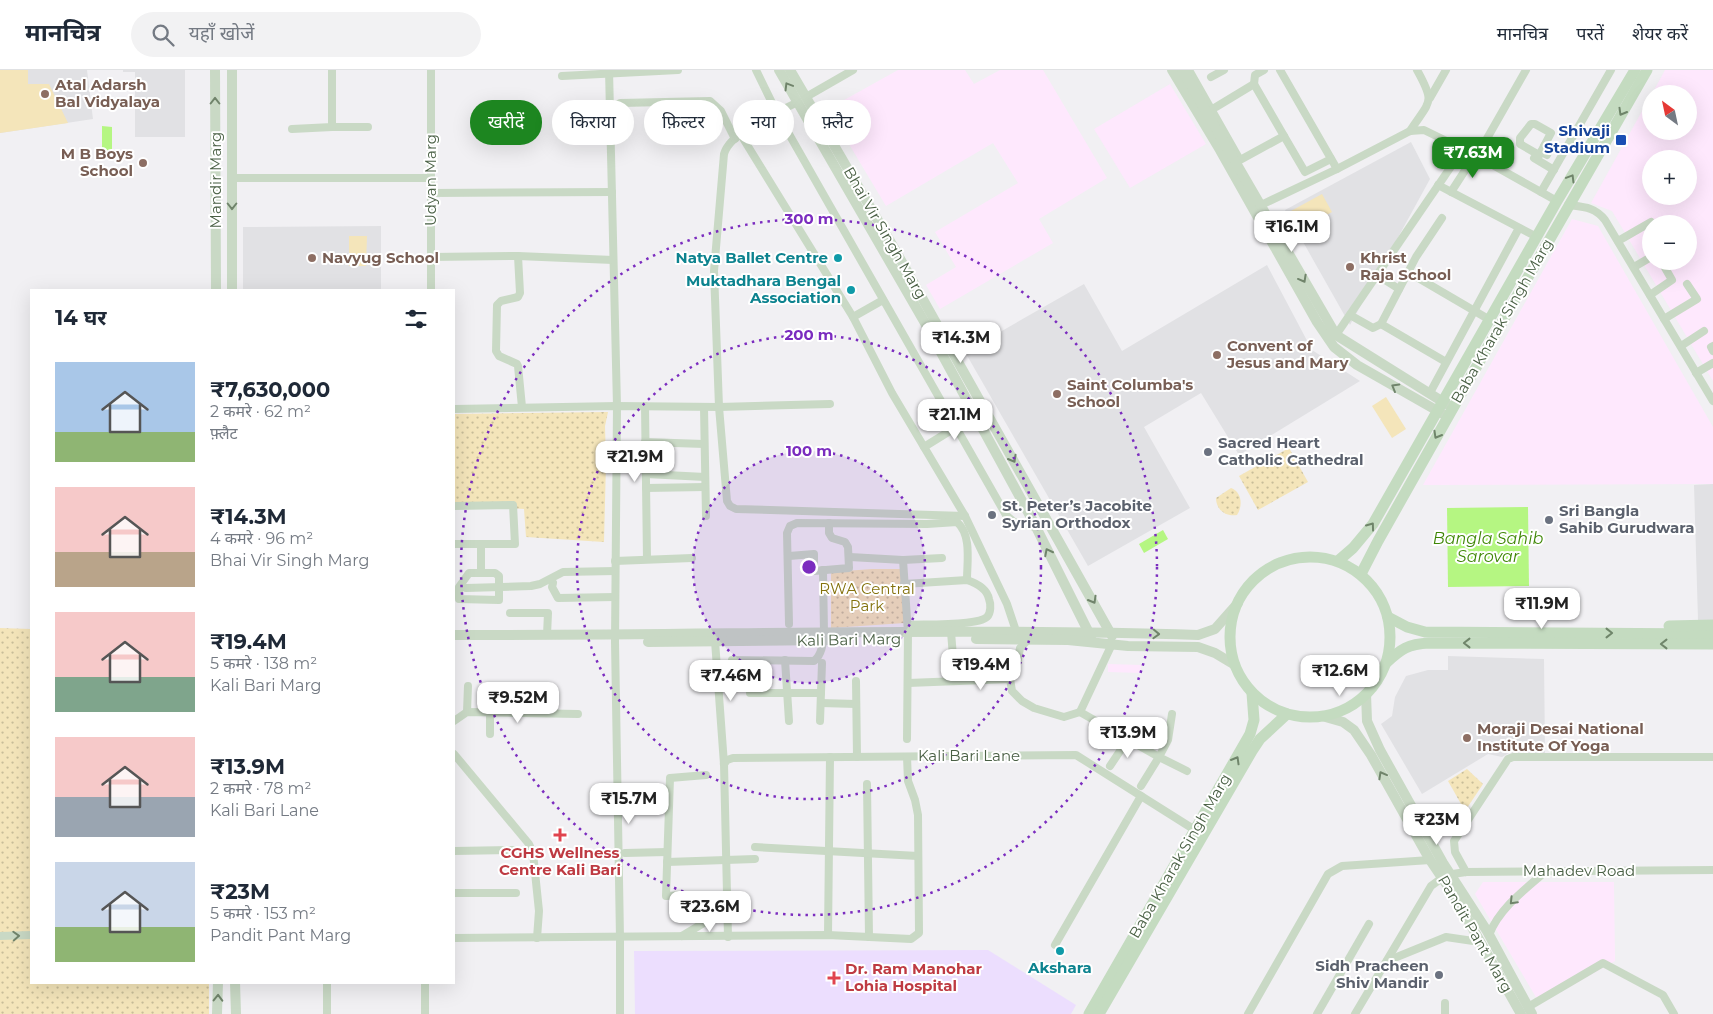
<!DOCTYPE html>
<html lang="hi">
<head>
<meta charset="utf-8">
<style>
  :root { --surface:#fff; --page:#f2f2f3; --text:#1f2937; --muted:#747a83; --line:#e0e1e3; --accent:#1d8620 }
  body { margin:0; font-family:Montserrat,"Noto Sans Devanagari",sans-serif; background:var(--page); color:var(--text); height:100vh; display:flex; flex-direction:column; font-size:19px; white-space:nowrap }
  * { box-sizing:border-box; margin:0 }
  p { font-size:16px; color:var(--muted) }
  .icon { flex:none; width:28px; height:28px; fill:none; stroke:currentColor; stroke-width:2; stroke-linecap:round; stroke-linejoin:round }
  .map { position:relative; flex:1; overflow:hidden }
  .sheet { position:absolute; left:30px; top:219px; width:425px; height:695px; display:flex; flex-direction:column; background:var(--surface); border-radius:0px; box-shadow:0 5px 20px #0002 }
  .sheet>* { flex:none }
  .top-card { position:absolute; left:470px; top:30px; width:475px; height:45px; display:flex; gap:10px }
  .needle { width:32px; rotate:327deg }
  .tools { position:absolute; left:1642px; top:15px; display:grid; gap:10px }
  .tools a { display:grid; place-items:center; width:55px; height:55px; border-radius:50%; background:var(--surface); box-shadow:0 5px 20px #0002; font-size:25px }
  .price { position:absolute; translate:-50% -42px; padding:0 11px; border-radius:10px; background:#fff; color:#222; font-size:16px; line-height:32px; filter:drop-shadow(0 1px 2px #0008) }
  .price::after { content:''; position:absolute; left:50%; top:30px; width:15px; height:11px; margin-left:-8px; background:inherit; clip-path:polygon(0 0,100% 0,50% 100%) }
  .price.active { background:var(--accent); color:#fff }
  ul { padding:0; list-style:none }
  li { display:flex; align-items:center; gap:15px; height:125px; padding:0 25px }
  li span { display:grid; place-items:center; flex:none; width:140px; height:100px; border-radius:0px; color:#555 }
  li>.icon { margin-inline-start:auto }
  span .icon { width:60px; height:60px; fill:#fffc; stroke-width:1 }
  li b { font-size:21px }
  h2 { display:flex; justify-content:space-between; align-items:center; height:60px; padding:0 25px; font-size:21px }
  .pill { padding:0 18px; border-radius:22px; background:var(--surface); box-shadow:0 5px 20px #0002; font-size:18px; line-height:45px }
  .pill.active { background:var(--accent); color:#fff }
  header { display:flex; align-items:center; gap:30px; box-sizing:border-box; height:70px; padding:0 25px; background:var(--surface); border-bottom:1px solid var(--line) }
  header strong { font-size:24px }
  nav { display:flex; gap:28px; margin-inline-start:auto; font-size:18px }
  .search { width:350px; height:45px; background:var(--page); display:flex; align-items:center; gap:12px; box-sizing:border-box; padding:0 18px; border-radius:28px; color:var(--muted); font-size:19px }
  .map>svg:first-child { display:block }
  .commercial { fill:#fee8fd; fill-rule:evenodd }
  .education { fill:#e1e1e4 }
  .medical { fill:#ecdefe }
  .green { fill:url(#green-dots) }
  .pitch { fill:#f4e5ba }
  .water { fill:#b5f682 }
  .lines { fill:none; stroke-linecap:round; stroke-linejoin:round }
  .minor { stroke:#c9d9c5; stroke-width:8 }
  .tertiary { stroke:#c9d9c5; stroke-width:10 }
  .secondary { stroke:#c4dbc0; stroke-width:11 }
  .oneway { stroke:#70846b }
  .oneway2 { stroke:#6f856a }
  .ring { fill:none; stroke:#7b2cbf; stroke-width:2.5; stroke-dasharray:2.5 5 }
  .education-dot { fill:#8d6e63; stroke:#fff; stroke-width:2 }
  .transit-dot { fill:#1a4fb4; stroke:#fff; stroke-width:2 }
  .culture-dot { fill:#0f9aa8; stroke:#fff; stroke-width:2 }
  .worship-dot { fill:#6b7280; stroke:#fff; stroke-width:2 }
  .health-dot { fill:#e0444e; stroke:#fff; stroke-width:2 }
  .labels { text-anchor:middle; stroke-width:4; stroke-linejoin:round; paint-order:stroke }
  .education-label { font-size:15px; font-weight:bold; fill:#785e54; stroke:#fff; text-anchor:start }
  .transit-label { font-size:15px; font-weight:bold; fill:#164399; stroke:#fff; text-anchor:end }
  .street-label { font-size:15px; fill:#4a6045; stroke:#fff }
  .culture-label { font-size:15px; font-weight:bold; fill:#0d838f; stroke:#fff; text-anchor:end }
  .worship-label { font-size:15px; font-weight:bold; fill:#5b616d; stroke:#fff; text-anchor:start }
  .park-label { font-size:15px; fill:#84720d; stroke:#fff }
  .health-label { font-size:15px; font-weight:bold; fill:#be3a42; stroke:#fff }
  .water-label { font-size:16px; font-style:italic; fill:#3e8605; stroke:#fff }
  .centre { fill:#7b2cbf; stroke:#fff; stroke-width:2.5 }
  .ring-label { font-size:15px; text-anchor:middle; font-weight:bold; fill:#7b2cbf; stroke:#fff; stroke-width:4; stroke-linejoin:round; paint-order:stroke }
</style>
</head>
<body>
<header>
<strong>मानचित्र</strong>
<div class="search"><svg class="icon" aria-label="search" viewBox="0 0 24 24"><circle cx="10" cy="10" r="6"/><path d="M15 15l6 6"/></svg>यहाँ खोजें</div>
<nav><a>मानचित्र</a><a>परतें</a><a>शेयर करें</a></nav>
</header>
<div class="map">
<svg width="1713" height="944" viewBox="0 0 1713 944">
  <defs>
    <pattern id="green-dots" width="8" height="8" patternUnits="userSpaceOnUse" patternTransform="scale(1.25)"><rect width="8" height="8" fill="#f4e5ba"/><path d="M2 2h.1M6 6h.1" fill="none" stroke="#c8bd99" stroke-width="1.8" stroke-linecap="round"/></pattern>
  </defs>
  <rect width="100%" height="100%" fill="#f1f0f3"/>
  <!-- commercial -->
  <g class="commercial">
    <polygon points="898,0 965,0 974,14 1000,0 1043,0 1107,108 1039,149 1053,173 940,239 926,215 956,197 935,162 1018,113 993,73 886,136 828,39"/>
    <path d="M1665 0H1713V311L1612 141 1591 133 1651 25V61H1689V24H1652ZM1651 89H1689V126H1651ZM1651 154H1689V191H1651Z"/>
    <polygon points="1170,14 1206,74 1130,118 1094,59"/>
    <polygon points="1572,149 1598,156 1713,357 1713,414 1423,415"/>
    <polygon points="1108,594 1141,595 1141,603 1108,602"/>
    <polygon points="1483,812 1614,812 1615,891 1540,934 1475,824"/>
  </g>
  <!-- education -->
  <g class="education">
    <polygon points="0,0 87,0 93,49 0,63"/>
    <polygon points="123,0 185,0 185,67 135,67 135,2 123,2"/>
    <polygon points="1411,72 1430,109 1350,255 1285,140"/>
    <polygon points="381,156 381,220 243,220 243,157"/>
    <polygon points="1267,195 1312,280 1360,311 1239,385 1201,323 1144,357 1190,438 1088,496 965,282 1084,214 1122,281"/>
    <polygon points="1713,414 1713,550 1698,550 1694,415"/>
    <polygon points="1448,586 1544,589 1545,683 1509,683 1502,687 1488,684 1422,724 1381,654 1392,646 1395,627 1406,606 1428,600 1448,600"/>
  </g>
  <!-- medical -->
  <polygon class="medical" points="988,880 1076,935 1071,944 635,944 634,881"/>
  <!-- green -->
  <g class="green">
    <polygon points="608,342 605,356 606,393 604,472 526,467 524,439 492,437 454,438 454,344"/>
    <polygon points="1289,378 1308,412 1258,440 1239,406"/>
    <path d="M1231 418C1242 422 1243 436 1237 445 1226 447 1216 440 1216 428Z"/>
    <polygon points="872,499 905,499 905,553 831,558 831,502"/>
    <polygon points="0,558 31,559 31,912 209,913 209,944 0,944"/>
    <polygon points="1467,699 1483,714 1465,741 1448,711"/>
  </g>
  <!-- pitch -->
  <g class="pitch">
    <polygon points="0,0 28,0 28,14 49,14 68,53 0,63"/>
    <polygon points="1322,124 1332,142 1302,159 1291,141"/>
    <polygon points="349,166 367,166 366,196 349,196"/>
    <polygon points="1386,327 1406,359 1392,368 1372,336"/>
  </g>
  <!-- water -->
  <g class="water">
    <polygon points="102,56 112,57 112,85 102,85"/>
    <polygon points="1528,437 1529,516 1448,517 1447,438"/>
    <polygon points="1163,460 1168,469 1144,483 1139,474"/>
  </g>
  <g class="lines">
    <!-- minor -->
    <g class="minor">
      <polyline points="431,0 431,220"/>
      <polyline points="609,0 617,336 615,572 620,868 620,944"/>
      <polyline points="756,0 777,43 1006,445 1014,452 1035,457"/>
      <polyline points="1189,0 1240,90 1284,66 1254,14 1255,5 1264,0"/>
      <polyline points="1280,0 1337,99"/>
      <polyline points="562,6 678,0"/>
      <polyline points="1211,7 1224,0"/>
      <polyline points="806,27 853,0"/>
      <polyline points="1430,28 1446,0"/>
      <path d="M798 32C778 42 730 62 724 84L714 201 719 337 727 431 730 436 736 439 965 446"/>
      <polyline points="1216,37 1254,14"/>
      <polyline points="610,38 620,33 710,31 721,41 735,69"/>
      <polyline points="332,57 368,57"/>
      <polyline points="292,59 332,57 332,0"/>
      <path d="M1410 61C1430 30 1436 34 1417 0"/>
      <polyline points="741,65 853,247 892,323 965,446 1007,534 1016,561"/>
      <polyline points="1284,66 1305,102 1331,89"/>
      <polyline points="1541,82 1547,85 1550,79 1544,76"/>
      <polyline points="1477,86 1526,0"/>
      <polyline points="1534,88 1554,100"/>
      <path d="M1537 89C1542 81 1546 72 1551 63L1535 54H1531L1520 68V74L1539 85"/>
      <polyline points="232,108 431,108"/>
      <polyline points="1438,115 1537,167"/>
      <polyline points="1451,122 1475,85"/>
      <polyline points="1541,122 1611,0"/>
      <polyline points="431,123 612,122"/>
      <polyline points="1261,135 1337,99 1410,61 1424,60 1475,85 1557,131"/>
      <path d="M1568 135C1584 137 1595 137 1605 150L1713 331"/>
      <polyline points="1442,148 1416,187 1381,254 1446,292"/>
      <polyline points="1618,171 1651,152"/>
      <polyline points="518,186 520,223 518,227 501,231 497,235 496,281 499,286 517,294 518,296 522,337"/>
      <polyline points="431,187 518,186 613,190"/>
      <polyline points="1634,197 1651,187"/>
      <polyline points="1408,202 1490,250"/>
      <polyline points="1377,205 1399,219"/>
      <polyline points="1650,225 1672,210 1664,196"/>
      <polyline points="1350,245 1373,258 1381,254"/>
      <polyline points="853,247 883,230"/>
      <polyline points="1664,249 1697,229 1687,214"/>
      <polyline points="1336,265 1463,79"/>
      <polyline points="1681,276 1704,261"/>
      <polyline points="1713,276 1711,277 1713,281"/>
      <polyline points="1696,303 1713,293"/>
      <polyline points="1432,319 1519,158"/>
      <polyline points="645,336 647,489"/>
      <polyline points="704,337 706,446"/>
      <polyline points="454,339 617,336 719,337 830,334"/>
      <polyline points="645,372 704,374"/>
      <polyline points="924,377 974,346"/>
      <polyline points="646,404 705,407"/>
      <polyline points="646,418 705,417"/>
      <polyline points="454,436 513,435 515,474 454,474"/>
      <polyline points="481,474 481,503"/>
      <polyline points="789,486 814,484 814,501 849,498 848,477 845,472 832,468 829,463 829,453"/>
      <polyline points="850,487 903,490 942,488"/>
      <polyline points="903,490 908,563 907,669"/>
      <polyline points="615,491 692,488"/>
      <polygon points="469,503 495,503 499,506 499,530 459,529 459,517"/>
      <polyline points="553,513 552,517 558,528 615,527"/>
      <path d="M904 514 967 510C976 513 987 519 989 529 991 534 991 543 987 547 978 556 923 554 908 555"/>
      <polyline points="466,518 531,516 540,514 563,502 615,501"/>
      <polyline points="510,543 548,543 547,565"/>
      <path d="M789 554 787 463 790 456 797 453 927 454 957 452C972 465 967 492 967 510"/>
      <polyline points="951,562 955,611"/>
      <polyline points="715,571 724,694 728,867"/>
      <polyline points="1112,574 1080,642 1159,687 1141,716"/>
      <path d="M732 590 814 591C822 585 823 573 824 563L823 500"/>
      <polyline points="785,590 789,651"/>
      <polyline points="1010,609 1012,621 1022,631 1034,638 1064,647 1080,642"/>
      <polyline points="856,611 857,687"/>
      <polyline points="908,613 1010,609 1016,600 1020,578 1030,568"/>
      <polyline points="750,623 821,623"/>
      <polyline points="821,633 856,634"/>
      <polyline points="467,642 468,616"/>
      <polyline points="1172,644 1168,670 1159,687 1187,701"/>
      <polyline points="454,651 467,642 578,644"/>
      <polyline points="820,651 822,593"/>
      <polyline points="490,664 490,642"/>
      <polyline points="454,684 529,774 533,783 539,841 537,868"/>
      <polyline points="724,694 727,690 733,688 1076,685 1195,760"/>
      <polyline points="1110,696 1128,669"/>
      <polyline points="867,714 869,867"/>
      <polyline points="755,777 918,786"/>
      <polyline points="454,781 513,780"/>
      <polyline points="625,783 667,782"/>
      <polyline points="667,792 755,789"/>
      <polyline points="1466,802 1455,782 1454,771 1508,689 1513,687 1713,687"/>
      <polyline points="454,823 516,823"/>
      <polyline points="682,825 666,826 670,708 706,705"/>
      <polyline points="828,865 830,687"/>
      <path d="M1489 865C1499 839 1524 820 1545 802"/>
      <polyline points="0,866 31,865"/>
      <polyline points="682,866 727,839"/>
      <polyline points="454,868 828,865 911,869 919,863 918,745 915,730 908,711 907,687"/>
      <polyline points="1055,875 1141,726"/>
      <polyline points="1387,891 1446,867 1480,872"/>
      <polyline points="327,912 327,944"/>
      <polyline points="1528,937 1603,893 1663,925 1674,944"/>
      <polyline points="425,944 425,912"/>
      <polyline points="1248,944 1328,804 1342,796 1430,790"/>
      <polyline points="1317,944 1369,854"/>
      <polyline points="1355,944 1431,816 1446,805 1466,802 1713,800"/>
      <polyline points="1445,944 1445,933"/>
    </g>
    <!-- tertiary -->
    <g class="tertiary">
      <polyline points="215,0 216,220"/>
      <polyline points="232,0 232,220"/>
      <polyline points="779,0 925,253 1034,453 1091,567"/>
      <polyline points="790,0 894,178 1112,566"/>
      <polyline points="1172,0 1220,80 1317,252 1334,277 1357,295 1443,344"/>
      <polyline points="1182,0 1336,265 1448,335"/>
      <path d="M454 565C702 566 950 557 1198 565L1215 559 1238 533"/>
      <polyline points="976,569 1068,570 1128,576 1198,577 1215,583 1235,595"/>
      <polyline points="648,572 829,570"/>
      <polyline points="1366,624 1367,651 1380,680 1443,793 1487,861 1532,944"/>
      <polyline points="1322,646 1343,652 1354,660 1371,685 1430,790 1455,827 1521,944"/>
      <polyline points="235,912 236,944"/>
      <polyline points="217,944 218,912"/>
    </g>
    <!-- secondary -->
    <g class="secondary">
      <circle cx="1310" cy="567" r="80"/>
      <polyline points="1338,491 1353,478 1373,454 1557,131 1635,0"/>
      <polyline points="1361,504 1378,471 1466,315 1647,0"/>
      <polyline points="1388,547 1407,557 1425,562 1713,564"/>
      <polyline points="1669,556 1713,555"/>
      <path d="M1386 593C1401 579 1408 574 1429 573L1713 574"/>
      <polyline points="1089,944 1250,664 1254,650 1252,623"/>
      <polyline points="1099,944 1252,681 1260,669 1287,644"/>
    </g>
  </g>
  <!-- one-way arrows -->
  <defs><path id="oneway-chevron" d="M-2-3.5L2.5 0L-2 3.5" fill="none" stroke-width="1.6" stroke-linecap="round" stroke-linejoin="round" transform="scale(1.25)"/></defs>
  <g class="oneway">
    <use href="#oneway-chevron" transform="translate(788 16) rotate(-121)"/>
    <use href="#oneway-chevron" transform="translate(215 31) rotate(-90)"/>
    <use href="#oneway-chevron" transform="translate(232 136) rotate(90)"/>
    <use href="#oneway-chevron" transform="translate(1303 209) rotate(61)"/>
    <use href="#oneway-chevron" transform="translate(1395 317) rotate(-150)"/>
    <use href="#oneway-chevron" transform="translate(1013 389) rotate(60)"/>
    <use href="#oneway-chevron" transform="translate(1048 482) rotate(-117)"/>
    <use href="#oneway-chevron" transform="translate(1093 530) rotate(60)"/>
    <use href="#oneway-chevron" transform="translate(1156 564) rotate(2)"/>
    <use href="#oneway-chevron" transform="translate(1382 705) rotate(-119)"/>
    <use href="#oneway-chevron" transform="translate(1513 831) rotate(134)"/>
    <use href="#oneway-chevron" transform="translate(16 866) rotate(-3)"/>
    <use href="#oneway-chevron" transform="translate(218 928) rotate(-89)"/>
  </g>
  <g class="oneway2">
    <use href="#oneway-chevron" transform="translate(1622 42) rotate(120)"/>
    <use href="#oneway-chevron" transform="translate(1571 108) rotate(-59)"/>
    <use href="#oneway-chevron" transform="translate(1437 365) rotate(120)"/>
    <use href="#oneway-chevron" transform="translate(1371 456) rotate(-54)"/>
    <use href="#oneway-chevron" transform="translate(1609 563)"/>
    <use href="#oneway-chevron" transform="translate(1467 573) rotate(-180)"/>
    <use href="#oneway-chevron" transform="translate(1664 574) rotate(-180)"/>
    <use href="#oneway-chevron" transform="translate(1236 690) rotate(-60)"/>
  </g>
  <!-- distance rings -->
  <circle cx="809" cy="497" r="116" fill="#7b2cbf" fill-opacity=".12"/>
  <g class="ring">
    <circle cx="809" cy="497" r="116"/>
    <circle cx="809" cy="497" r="232"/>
    <circle cx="809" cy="497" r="348"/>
  </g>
  <!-- markers -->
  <g class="education-dot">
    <circle cx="45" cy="24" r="5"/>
    <circle cx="143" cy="93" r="5"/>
    <circle cx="312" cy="188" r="5"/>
    <circle cx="1350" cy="197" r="5"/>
    <circle cx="1217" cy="285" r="5"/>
    <circle cx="1057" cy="324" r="5"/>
    <circle cx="1467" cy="668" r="5"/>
  </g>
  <rect class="transit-dot" x="1615" y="64" width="12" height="12" rx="2.5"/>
  <g class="culture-dot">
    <circle cx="838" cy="188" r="5"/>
    <circle cx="851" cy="220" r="5"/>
    <circle cx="1060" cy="881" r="5"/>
  </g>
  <g class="worship-dot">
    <circle cx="1208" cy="382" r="5"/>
    <circle cx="992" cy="445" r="5"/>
    <circle cx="1549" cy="450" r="5"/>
    <circle cx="1439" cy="905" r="5"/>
  </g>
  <g class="health-dot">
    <path d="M557.5 757.5h5v5h5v5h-5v5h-5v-5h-5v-5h5z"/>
    <path d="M831.5 900.5h5v5h5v5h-5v5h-5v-5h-5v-5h5z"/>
  </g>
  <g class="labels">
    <!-- education labels -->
    <g class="education-label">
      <text x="55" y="20">Atal Adarsh<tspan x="55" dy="17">Bal Vidyalaya</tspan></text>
      <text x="133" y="89" text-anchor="end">M B Boys<tspan x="133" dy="17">School</tspan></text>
      <text x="322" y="193">Navyug School</text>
      <text x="1360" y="193">Khrist<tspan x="1360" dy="17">Raja School</tspan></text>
      <text x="1227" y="281">Convent of<tspan x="1227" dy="17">Jesus and Mary</tspan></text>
      <text x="1067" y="320">Saint Columba's<tspan x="1067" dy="17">School</tspan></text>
      <text x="1477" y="664">Moraji Desai National<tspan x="1477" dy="17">Institute Of Yoga</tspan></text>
    </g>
    <!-- transit labels -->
    <g class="transit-label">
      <text x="1610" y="66">Shivaji<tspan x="1610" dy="17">Stadium</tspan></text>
    </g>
    <!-- street labels -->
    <g class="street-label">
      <text transform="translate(216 110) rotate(-90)" y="5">Mandir Marg</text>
      <text transform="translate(431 110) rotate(-90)" y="5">Udyan Marg</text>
      <text transform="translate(885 163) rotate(60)" y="5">Bhai Vir Singh Marg</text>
      <text transform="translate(1502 251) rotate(-60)" y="5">Baba Kharak Singh Marg</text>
      <text transform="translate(849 570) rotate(-1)" y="5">Kali Bari Marg</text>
      <text x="969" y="691">Kali Bari Lane</text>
      <text transform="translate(1180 786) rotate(-60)" y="5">Baba Kharak Singh Marg</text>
      <text x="1579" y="806">Mahadev Road</text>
      <text transform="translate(1475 864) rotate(60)" y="5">Pandit Pant Marg</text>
    </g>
    <!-- culture labels -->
    <g class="culture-label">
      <text x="828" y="193">Natya Ballet Centre</text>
      <text x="841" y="216">Muktadhara Bengal<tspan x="841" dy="17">Association</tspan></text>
      <text x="1060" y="903" text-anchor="middle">Akshara</text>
    </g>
    <!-- worship labels -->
    <g class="worship-label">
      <text x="1218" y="378">Sacred Heart<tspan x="1218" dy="17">Catholic Cathedral</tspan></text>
      <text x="1002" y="441">St. Peter’s Jacobite<tspan x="1002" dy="17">Syrian Orthodox</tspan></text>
      <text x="1559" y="446">Sri Bangla<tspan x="1559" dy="17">Sahib Gurudwara</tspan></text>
      <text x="1429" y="901" text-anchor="end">Sidh Pracheen<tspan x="1429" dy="17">Shiv Mandir</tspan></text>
    </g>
    <!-- park labels -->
    <g class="park-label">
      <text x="867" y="524">RWA Central<tspan x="867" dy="17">Park</tspan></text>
    </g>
    <!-- health labels -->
    <g class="health-label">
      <text x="560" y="788">CGHS Wellness<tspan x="560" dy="17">Centre Kali Bari</tspan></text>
      <text x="845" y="904" text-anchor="start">Dr. Ram Manohar<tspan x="845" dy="17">Lohia Hospital</tspan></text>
    </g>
    <!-- water labels -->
    <g class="water-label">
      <text x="1488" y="474">Bangla Sahib<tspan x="1488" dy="18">Sarovar</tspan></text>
    </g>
  </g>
  <circle cx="809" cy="497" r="8" class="centre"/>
  <g class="ring-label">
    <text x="809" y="154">300 m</text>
    <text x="809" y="270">200 m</text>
    <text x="809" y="386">100 m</text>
  </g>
</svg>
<div class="tools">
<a><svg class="needle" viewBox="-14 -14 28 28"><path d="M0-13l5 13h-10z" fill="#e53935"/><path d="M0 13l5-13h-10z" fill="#747a83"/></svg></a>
<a>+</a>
<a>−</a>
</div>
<b class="price active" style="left:1473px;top:109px">₹7.63M</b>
<b class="price" style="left:1292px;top:183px">₹16.1M</b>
<b class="price" style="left:961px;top:294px">₹14.3M</b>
<b class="price" style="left:955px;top:371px">₹21.1M</b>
<b class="price" style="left:635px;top:413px">₹21.9M</b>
<b class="price" style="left:1542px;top:560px">₹11.9M</b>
<b class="price" style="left:981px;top:621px">₹19.4M</b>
<b class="price" style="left:1340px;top:627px">₹12.6M</b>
<b class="price" style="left:731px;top:632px">₹7.46M</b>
<b class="price" style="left:518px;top:654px">₹9.52M</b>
<b class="price" style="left:1128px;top:689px">₹13.9M</b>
<b class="price" style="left:629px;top:755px">₹15.7M</b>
<b class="price" style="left:1437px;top:776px">₹23M</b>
<b class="price" style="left:710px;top:863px">₹23.6M</b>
<div class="top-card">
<a class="pill active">खरीदें</a>
<a class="pill">किराया</a>
<a class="pill">फ़िल्टर</a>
<a class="pill">नया</a>
<a class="pill">फ़्लैट</a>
</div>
<section class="sheet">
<h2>14 घर<svg class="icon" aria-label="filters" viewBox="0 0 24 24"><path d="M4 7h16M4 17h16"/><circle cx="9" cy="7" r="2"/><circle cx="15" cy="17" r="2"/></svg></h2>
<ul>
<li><span style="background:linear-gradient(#a9c7e8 70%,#8fb573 0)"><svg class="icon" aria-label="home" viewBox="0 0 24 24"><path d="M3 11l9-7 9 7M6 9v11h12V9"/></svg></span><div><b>₹7,630,000</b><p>2 कमरे · 62 m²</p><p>फ़्लैट</p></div></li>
<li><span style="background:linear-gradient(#f6c9c9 65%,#b9a48a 0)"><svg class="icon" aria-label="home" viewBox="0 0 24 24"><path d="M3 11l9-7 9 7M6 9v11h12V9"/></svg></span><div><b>₹14.3M</b><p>4 कमरे · 96 m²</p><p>Bhai Vir Singh Marg</p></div></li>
<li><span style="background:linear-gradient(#f6c9c9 65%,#7fa58c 0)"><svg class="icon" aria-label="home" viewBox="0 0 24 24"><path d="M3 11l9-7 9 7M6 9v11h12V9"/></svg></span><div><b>₹19.4M</b><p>5 कमरे · 138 m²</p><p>Kali Bari Marg</p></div></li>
<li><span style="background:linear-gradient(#f6c9c9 60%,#9aa5b1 0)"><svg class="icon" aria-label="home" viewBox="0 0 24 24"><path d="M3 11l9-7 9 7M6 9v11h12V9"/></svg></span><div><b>₹13.9M</b><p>2 कमरे · 78 m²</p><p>Kali Bari Lane</p></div></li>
<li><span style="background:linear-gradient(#c9d6e8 65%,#8fb573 0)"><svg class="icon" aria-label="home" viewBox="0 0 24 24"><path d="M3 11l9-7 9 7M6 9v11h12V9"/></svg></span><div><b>₹23M</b><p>5 कमरे · 153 m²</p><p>Pandit Pant Marg</p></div></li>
</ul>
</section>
</div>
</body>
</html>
